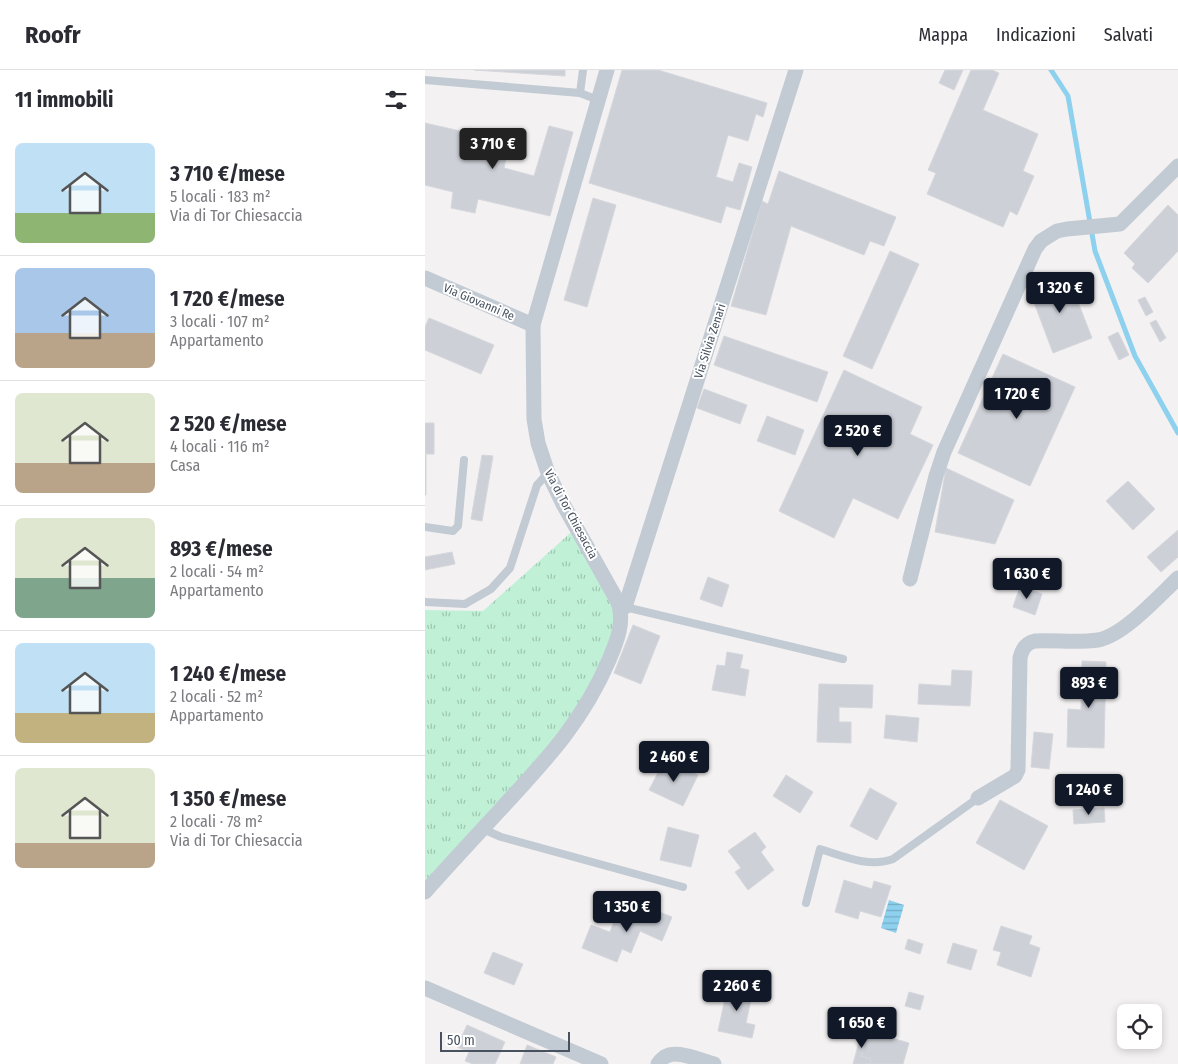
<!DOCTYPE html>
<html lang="it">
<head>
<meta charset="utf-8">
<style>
  :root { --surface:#fff; --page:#f2f2f3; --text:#2b2b33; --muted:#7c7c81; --line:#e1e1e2; --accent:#111827 }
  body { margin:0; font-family:"Fira Sans Condensed",sans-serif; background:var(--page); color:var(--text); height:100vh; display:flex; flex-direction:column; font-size:19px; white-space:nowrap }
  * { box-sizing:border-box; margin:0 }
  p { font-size:16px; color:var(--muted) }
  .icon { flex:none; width:28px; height:28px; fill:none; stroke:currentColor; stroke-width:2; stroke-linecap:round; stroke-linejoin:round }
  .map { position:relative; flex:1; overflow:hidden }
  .details { display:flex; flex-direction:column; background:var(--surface); width:425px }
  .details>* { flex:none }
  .buttons { position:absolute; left:692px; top:934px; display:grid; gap:10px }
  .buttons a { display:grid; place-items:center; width:45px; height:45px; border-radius:8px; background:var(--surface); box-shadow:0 2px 8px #0003; font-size:25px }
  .scale { position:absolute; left:15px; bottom:12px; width:130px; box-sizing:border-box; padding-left:5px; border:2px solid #48525f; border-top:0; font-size:14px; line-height:18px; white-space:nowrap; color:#48525f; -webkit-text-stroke:4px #fff; paint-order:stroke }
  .price { position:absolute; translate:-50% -42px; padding:0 11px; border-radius:5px; background:var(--accent); color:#fff; font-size:16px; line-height:32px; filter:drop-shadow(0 1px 2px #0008) }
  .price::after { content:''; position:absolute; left:50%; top:30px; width:15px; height:11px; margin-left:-8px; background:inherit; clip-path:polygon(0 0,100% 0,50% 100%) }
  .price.on { background:#222; color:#fff }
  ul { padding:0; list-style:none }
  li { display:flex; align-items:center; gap:15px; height:125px; padding:0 15px }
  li+li { border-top:1px solid var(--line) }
  li span { display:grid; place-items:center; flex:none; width:140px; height:100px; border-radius:8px; color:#555 }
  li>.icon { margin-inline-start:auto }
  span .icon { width:60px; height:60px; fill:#fffc; stroke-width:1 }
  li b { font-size:21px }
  h2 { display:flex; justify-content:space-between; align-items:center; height:60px; padding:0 15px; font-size:21px }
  header { display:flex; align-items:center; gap:30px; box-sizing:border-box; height:70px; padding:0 25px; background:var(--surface); border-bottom:1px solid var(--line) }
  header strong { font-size:24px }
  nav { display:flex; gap:28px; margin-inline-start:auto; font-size:18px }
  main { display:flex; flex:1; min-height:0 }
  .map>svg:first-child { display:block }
  .grass { fill:url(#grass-tufts) }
  .water { fill:url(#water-rules) }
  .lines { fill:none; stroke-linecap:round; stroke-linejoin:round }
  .stream { stroke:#8dd1ee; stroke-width:5 }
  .building { fill:#cdd0d6; stroke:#d5d7dd }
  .lane { stroke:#c2cad3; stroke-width:8 }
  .street { stroke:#c2cad3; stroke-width:15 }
  .labels { text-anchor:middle; stroke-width:4; stroke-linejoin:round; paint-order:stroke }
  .street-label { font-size:12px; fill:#48525f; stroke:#fff }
</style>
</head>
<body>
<header>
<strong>Roofr</strong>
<nav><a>Mappa</a><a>Indicazioni</a><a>Salvati</a></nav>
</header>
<main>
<section class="details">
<h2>11 immobili<svg class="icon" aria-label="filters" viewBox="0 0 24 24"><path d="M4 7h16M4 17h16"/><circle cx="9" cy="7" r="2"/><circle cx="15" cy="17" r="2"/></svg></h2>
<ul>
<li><span style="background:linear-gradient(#bfe0f5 70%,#8fb573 0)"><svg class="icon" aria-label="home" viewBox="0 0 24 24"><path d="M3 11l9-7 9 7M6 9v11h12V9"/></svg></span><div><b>3 710 €/mese</b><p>5 locali · 183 m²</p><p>Via di Tor Chiesaccia</p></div></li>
<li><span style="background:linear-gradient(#a9c7e8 65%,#b9a48a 0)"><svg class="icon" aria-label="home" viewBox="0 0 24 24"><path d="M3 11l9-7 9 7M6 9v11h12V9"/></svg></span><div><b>1 720 €/mese</b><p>3 locali · 107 m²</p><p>Appartamento</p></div></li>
<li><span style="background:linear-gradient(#dfe7d0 70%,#b9a48a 0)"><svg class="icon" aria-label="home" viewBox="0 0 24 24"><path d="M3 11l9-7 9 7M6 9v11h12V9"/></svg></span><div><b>2 520 €/mese</b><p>4 locali · 116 m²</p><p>Casa</p></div></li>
<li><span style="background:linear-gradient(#dfe7d0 60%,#7fa58c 0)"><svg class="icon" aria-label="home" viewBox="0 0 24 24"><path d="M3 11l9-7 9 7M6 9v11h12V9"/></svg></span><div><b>893 €/mese</b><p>2 locali · 54 m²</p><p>Appartamento</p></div></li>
<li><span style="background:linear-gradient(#bfe0f5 70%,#c2b280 0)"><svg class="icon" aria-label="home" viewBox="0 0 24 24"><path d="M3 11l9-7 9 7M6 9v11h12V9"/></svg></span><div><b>1 240 €/mese</b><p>2 locali · 52 m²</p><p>Appartamento</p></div></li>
<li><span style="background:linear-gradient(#dfe7d0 75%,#b9a48a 0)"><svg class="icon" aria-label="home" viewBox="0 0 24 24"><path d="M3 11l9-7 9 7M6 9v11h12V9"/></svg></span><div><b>1 350 €/mese</b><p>2 locali · 78 m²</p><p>Via di Tor Chiesaccia</p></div></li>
</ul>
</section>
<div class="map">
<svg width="753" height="994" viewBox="0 0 753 994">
  <defs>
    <pattern id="grass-tufts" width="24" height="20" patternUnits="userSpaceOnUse" patternTransform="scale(1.25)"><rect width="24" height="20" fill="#c0f1d7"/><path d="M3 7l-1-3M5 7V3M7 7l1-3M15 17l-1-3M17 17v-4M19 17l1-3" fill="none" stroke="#9ec6b2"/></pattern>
    <pattern id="water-rules" width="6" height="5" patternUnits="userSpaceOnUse" patternTransform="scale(1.25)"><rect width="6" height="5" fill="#8dd1ee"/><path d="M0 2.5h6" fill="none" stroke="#75acc4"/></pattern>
  </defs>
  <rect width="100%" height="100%" fill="#f3f1f1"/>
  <!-- grass -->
  <polygon class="grass" points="152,457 193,532 182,611 0,822 0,540 58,541"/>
  <!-- water -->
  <polygon class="water" points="464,830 479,835 471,863 456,858"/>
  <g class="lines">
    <!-- stream -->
    <polyline class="stream" points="626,0 643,26 670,181 710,286 753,363"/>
  </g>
  <!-- building -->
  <g class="building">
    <polygon points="49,0 140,0 140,6"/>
    <polygon points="197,0 233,0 342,33 338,47 331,44 323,71 303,65 291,107 308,112 314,93 327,97 315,140 301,136 296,153 164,113"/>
    <polygon points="520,0 538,0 529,20 514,13"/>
    <polygon points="546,0 567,0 574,3 558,40 613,64 598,101 609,106 592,145 585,141 578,157 502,124 511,103 503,100"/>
    <polygon points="0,53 84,72 79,98 109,106 124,56 148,62 125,146 53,129 50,143 26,138 28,122 0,115"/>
    <polygon points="354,101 471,147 459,176 445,171 439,185 366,156 341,245 306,236 337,131 343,134"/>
    <polygon points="168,128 191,135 162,237 139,230"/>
    <polygon points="743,135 753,145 753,181 723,213 707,198 710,194 699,183"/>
    <polygon points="465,181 494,194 447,299 418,286"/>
    <polygon points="642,204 667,268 628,283 604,219"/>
    <polygon points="720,227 728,242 721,246 713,230"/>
    <polygon points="4,248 69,275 56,304 0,280 0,257"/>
    <polygon points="731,250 741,268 735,272 725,253"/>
    <polygon points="693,262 704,285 694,290 683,267"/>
    <polygon points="299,266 403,302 392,332 289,295"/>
    <polygon points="578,284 650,317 605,416 533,383"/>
    <polygon points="419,300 497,337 485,364 508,375 473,449 428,428 409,468 354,441"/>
    <polygon points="279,319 322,335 315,354 272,338"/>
    <polygon points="342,346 379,360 370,385 332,371"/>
    <polygon points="0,353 9,353 9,384 1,384 1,425 0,425"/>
    <polygon points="57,385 68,386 57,451 46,449"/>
    <polygon points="521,398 589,430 570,474 510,462"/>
    <polygon points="703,411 730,439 708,460 681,431"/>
    <polygon points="753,460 753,487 736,502 722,487"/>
    <polygon points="27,482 30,494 0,500 0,487"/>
    <polygon points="283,507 304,515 297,537 275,529"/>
    <polygon points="595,516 617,524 610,545 588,537"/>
    <polygon points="208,555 235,566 216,614 189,603"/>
    <polygon points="302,582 318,585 315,598 324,600 320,626 287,620 292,595 300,596"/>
    <polygon points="657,591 681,592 679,678 642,677 643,639 656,640"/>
    <polygon points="527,600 547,601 545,636 493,634 494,614 526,616"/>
    <polygon points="394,614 448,615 447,638 414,637 414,652 426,652 426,673 392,672"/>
    <polygon points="461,645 494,648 492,672 459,668"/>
    <polygon points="609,662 628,664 624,699 606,697"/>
    <polygon points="240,689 273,705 258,736 224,720"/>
    <polygon points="361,705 388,722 375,743 348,726"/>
    <polygon points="445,718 472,733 452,770 425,756"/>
    <polygon points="575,730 623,756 599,800 551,773"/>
    <polygon points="679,738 680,752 649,754 648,740"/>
    <polygon points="243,757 274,765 266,797 235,790"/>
    <polygon points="330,762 341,777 336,782 349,800 323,820 310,802 316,798 303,781"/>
    <polygon points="419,810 447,819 449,811 466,816 456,847 435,841 433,849 410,842"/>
    <polygon points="212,833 247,847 237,871 215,861 206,883 197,879 192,892 157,878 166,855 185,862 191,846 205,852"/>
    <polygon points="576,856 607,866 604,874 615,878 606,907 572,895 576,882 568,880"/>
    <polygon points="483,869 498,874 495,884 480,879"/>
    <polygon points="528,873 552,880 546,900 522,893"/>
    <polygon points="68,882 98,894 89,915 59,903"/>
    <polygon points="303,915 328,920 321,953 330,955 327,968 293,961"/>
    <polygon points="484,922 499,926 495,940 480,936"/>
    <polygon points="42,955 80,972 70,994 48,994 40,991 44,982 32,977"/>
    <polygon points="438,957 444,959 436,986 446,989 445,994 428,994"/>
    <polygon points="443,961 484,973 478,994 445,994 446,989 436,986"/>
    <polygon points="102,975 131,987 128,994 95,994"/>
  </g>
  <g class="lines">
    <!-- lane -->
    <g class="lane">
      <polyline points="158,0 155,23 173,30"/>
      <polyline points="0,10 155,23"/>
      <polyline points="0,457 28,461 33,456 39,390"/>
      <polyline points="0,532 40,534 66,519 85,498 112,415 123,403"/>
      <polyline points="200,537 418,589"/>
      <polyline points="58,759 76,767 258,817"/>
      <path d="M381 833 395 779C418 786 444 798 468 789L553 728"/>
    </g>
    <!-- street -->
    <g class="street">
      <polyline points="0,208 108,255"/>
      <polyline points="485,509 511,406 519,382 610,179 616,171 632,161 642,159 695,154 753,96"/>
      <polyline points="196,539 200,537 371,0"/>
      <path d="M553 728 590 706 593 700 595 588C597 578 601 573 610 571 631 570 653 573 673 570 698 566 734 526 753 508"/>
      <path d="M0 822C25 794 50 767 75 740 120 691 157 653 184 590 192 571 200 552 193 532L138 434 123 403 113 373 109 349 108 255 182 0"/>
      <polyline points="0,918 176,994"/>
      <path d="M233 994C235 991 238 987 242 986 251 980 279 991 289 994"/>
    </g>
  </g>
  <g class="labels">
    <!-- street labels -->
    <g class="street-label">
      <text transform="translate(54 232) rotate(23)" y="4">Via Giovanni Re</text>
      <text transform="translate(285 271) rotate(-72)" y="4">Via Silvia Zenari</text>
      <text transform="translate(146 444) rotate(62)" y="4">Via di Tor Chiesaccia</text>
    </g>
  </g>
</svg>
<div class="buttons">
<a><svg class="icon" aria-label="locate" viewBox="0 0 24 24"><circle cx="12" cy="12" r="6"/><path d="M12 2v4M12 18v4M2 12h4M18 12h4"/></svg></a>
</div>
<div class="scale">50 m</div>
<b class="price on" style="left:68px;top:100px">3 710 €</b>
<b class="price" style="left:635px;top:244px">1 320 €</b>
<b class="price" style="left:592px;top:350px">1 720 €</b>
<b class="price" style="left:433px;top:387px">2 520 €</b>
<b class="price" style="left:602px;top:530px">1 630 €</b>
<b class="price" style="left:664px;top:639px">893 €</b>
<b class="price" style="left:249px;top:713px">2 460 €</b>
<b class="price" style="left:664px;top:746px">1 240 €</b>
<b class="price" style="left:202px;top:863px">1 350 €</b>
<b class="price" style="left:312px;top:942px">2 260 €</b>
<b class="price" style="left:437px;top:979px">1 650 €</b>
</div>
</main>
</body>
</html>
